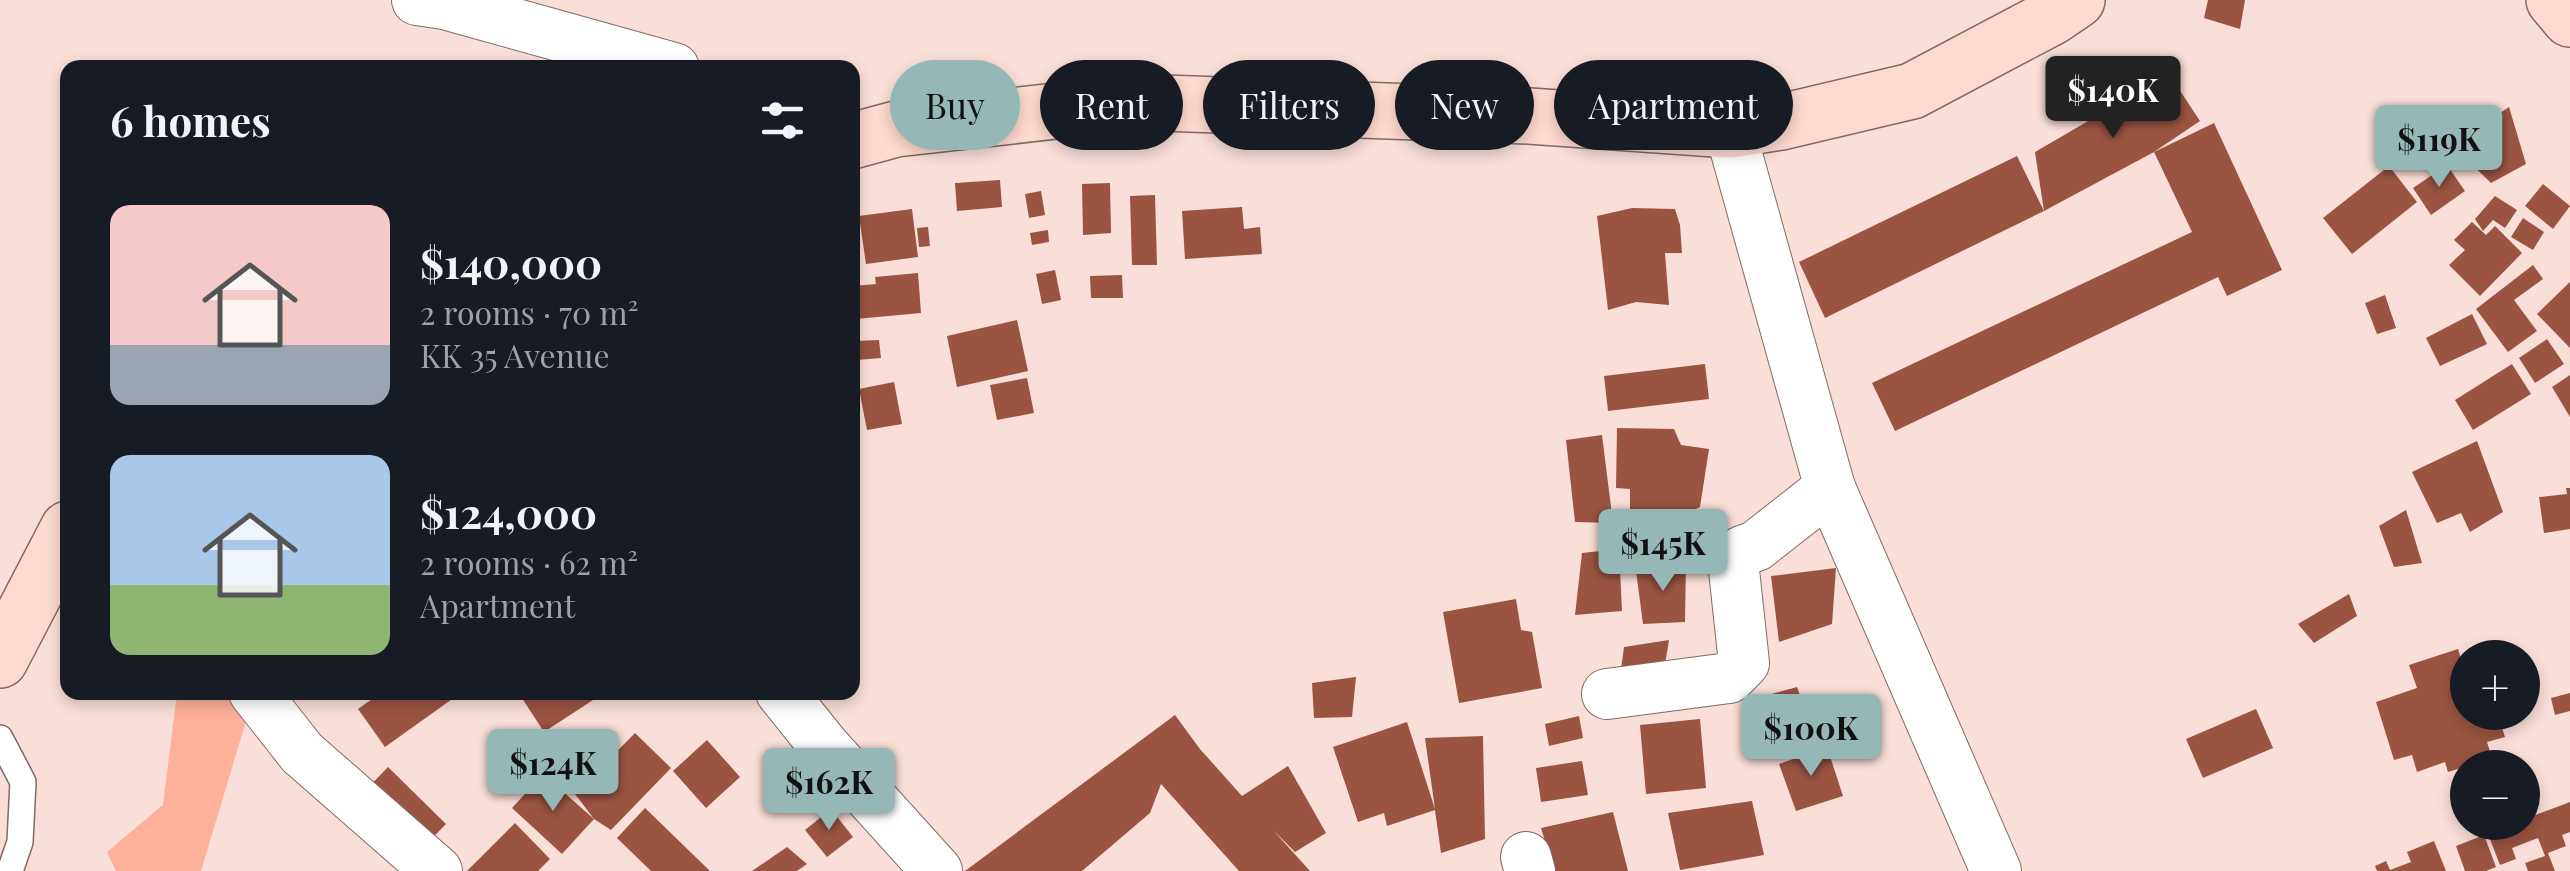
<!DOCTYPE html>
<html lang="en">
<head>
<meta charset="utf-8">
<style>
  :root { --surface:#171b24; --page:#20242c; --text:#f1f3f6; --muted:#9ea1a6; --accent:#95b7b5 }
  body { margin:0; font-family:"Playfair Display",serif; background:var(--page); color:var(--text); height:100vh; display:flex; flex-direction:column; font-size:38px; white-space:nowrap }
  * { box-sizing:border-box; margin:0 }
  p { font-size:32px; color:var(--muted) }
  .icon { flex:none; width:55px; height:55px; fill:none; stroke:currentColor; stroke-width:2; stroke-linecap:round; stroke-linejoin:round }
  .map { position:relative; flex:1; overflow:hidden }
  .drawer { position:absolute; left:60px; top:60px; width:800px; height:640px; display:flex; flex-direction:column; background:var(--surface); border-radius:20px; box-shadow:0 5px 15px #0003 }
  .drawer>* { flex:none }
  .hud { position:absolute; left:890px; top:60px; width:950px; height:90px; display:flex; gap:20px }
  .controls { position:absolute; left:2450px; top:640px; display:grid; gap:20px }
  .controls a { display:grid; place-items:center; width:90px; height:90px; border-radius:50%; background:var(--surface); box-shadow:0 5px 15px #0003; font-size:50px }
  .price { position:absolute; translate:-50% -85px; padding:0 22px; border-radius:10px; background:var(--accent); color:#111; font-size:32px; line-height:65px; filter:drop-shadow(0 2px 5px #0008) }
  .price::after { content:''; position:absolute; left:50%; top:60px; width:30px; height:22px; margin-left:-15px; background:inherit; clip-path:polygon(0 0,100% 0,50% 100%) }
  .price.on { background:#222; color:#fff }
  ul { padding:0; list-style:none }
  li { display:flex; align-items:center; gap:30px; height:250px; padding:0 50px }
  li span { display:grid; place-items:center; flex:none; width:280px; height:200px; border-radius:20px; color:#555 }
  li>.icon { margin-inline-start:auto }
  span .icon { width:120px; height:120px; fill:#fffc; stroke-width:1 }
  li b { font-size:42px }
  h2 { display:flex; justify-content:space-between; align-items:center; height:120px; padding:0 50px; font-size:42px }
  .chip { padding:0 35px; border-radius:45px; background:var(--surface); box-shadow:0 5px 15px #0003; font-size:35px; line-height:90px }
  .chip.on { background:var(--accent); color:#111 }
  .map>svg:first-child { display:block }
  .green { fill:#feb09b }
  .building { fill:#9b5441 }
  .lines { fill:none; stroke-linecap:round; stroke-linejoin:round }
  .service-casing { stroke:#816a64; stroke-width:28 }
  .minor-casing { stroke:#816a64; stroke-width:52 }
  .secondary-casing { stroke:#816a64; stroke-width:58 }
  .service { stroke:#fff; stroke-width:25 }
  .minor { stroke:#fff; stroke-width:50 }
  .secondary { stroke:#fed9cf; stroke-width:55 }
</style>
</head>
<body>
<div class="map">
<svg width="2570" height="871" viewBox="0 0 2570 871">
  <rect width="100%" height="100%" fill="#fadfd8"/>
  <!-- green -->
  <polygon class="green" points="177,693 224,693 249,711 201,871 116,871 107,852 163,805"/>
  <!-- building -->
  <g class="building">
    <polygon points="2208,0 2245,0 2240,29 2204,18"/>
    <polygon points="2169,74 2200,121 2154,152 2044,211 2035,152"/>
    <polygon points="2509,107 2526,164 2491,183 2452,145"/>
    <polygon points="2214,123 2282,270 2227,296 2218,277 1895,431 1872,383 2192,232 2154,152"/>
    <polygon points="2017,156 2044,211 1825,318 1799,262"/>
    <polygon points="2447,165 2465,191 2431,215 2413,188"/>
    <polygon points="2389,166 2417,202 2352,254 2323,218"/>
    <polygon points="1000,180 1002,207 957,211 955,183"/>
    <polygon points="1110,183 1111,233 1083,235 1082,184"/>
    <polygon points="2543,184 2570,206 2553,229 2525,206"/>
    <polygon points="1041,191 1045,215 1029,218 1025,194"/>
    <polygon points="1155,195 1157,265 1132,265 1130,196"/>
    <polygon points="2495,196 2517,210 2505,228 2493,220 2483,231 2475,219"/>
    <polygon points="1242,207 1244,229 1260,227 1262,254 1185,259 1182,211"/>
    <polygon points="1632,208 1675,209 1680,225 1682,253 1665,253 1669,305 1636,302 1608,310 1597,216"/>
    <polygon points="912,209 918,257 866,264 859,216"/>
    <polygon points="2523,218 2544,232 2533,250 2511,237"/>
    <polygon points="2472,222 2486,235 2495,226 2522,253 2480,296 2449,265 2465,250 2454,240"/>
    <polygon points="928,227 930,246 919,247 917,228"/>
    <polygon points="1048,230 1049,242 1032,245 1030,233"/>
    <polygon points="2533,265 2543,279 2514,300 2537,331 2508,352 2476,309"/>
    <polygon points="1055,270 1061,300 1042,304 1036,274"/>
    <polygon points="918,273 921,313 856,319 853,286 876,284 875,277"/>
    <polygon points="1122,275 1123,298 1091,298 1090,276"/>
    <polygon points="2570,282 2570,348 2537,314"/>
    <polygon points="2385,295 2396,328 2377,334 2365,303"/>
    <polygon points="2472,314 2487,344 2440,366 2426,338"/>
    <polygon points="1017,320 1028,371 957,387 947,336"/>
    <polygon points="2547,339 2564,364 2535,383 2519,358"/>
    <polygon points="879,340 881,358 857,360 856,341"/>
    <polygon points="1705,364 1709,399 1608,411 1604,376"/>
    <polygon points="2512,364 2531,394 2473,430 2455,400"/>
    <polygon points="2570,375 2570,417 2552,387"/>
    <polygon points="1027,378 1034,413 997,420 990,385"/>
    <polygon points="894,382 902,424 867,430 859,389"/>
    <polygon points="1617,428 1674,429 1681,445 1709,449 1700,507 1680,517 1630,516 1630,489 1616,488"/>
    <polygon points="1602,435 1613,523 1575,522 1566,440"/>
    <polygon points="2477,441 2503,512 2470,532 2461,513 2437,523 2412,472"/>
    <polygon points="2566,488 2570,488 2570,529 2544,533 2539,497 2567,494"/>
    <polygon points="2406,510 2422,563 2394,567 2379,526"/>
    <polygon points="1619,549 1622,611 1575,615 1582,553"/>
    <polygon points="1686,561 1685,622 1643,624 1636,571"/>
    <polygon points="1836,568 1832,624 1779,642 1771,576"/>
    <polygon points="2349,594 2357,616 2314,643 2298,624"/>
    <polygon points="1516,599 1521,630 1532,632 1542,688 1459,703 1443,612"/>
    <polygon points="1669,640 1664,671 1621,669 1624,647"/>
    <polygon points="2458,649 2468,681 2468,712 2497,712 2505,737 2487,742 2492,758 2448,772 2445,762 2417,772 2412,755 2394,760 2376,702 2417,688 2409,665"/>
    <polygon points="1356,677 1352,717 1314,718 1312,683"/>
    <polygon points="1797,687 1813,731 1751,749 1753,699"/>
    <polygon points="382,692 462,692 385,747 358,709"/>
    <polygon points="518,692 588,692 593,700 544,732"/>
    <polygon points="2570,693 2570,711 2555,715 2551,698"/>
    <polygon points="2256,709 2273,748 2203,778 2186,739"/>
    <polygon points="1175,715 1200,749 1242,796 1288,766 1326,833 1295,852 1273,830 1310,871 1239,871 1161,784 1150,813 1082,871 965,871"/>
    <polygon points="1579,716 1583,738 1549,746 1545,724"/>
    <polygon points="1700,719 1706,788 1646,794 1640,725"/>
    <polygon points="1407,722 1435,809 1425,738 1483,736 1485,839 1441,853 1435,810 1387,826 1384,813 1358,822 1333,747"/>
    <polygon points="635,733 671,768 611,830 594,819 575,794"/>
    <polygon points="707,740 740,777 706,808 673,771"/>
    <polygon points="1827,747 1843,796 1796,811 1779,764"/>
    <polygon points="1582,761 1588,795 1541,802 1536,768"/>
    <polygon points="388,767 446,824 422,849 364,792"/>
    <polygon points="543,774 594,819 562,854 512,808"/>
    <polygon points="1752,801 1764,855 1680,870 1668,813"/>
    <polygon points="2570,802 2570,832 2562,835 2566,846 2548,853 2555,871 2528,871 2525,863 2545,856 2538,838 2512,848 2516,859 2500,865 2488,834 2516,822 2522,822 2522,820"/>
    <polygon points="645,808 710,871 651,871 617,838"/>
    <polygon points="831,809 853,837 827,857 805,830"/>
    <polygon points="1613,812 1628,871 1554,871 1541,828"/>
    <polygon points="515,823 550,859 538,871 467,871"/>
    <polygon points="2484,835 2496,867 2486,871 2465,871 2456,846"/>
    <polygon points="2434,841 2446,871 2377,871 2375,866 2386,861 2390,870 2411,862 2407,852"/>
    <polygon points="787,847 807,864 797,871 752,871"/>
  </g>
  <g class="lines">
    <defs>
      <polyline id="service" points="0,738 23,782 20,842 10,871"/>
      <g id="minor">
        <polyline points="417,0 444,4 674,68"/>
        <polyline points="1830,488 1996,871"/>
        <polyline points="254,692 302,753 437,871"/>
        <polyline points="781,692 825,747 937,871"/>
        <polyline points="1607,694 1729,678 1744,663 1733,561 1742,551 1756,546 1830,488 1730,130"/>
        <polyline points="1526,857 1530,871"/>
      </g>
      <g id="secondary">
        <polyline points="2554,0 2570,19"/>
        <polyline points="852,141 896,129 1135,102 1529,116 1730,130 1781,122 1912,91 2052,17 2077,0"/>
        <polyline points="0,660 68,529"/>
      </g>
    </defs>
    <!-- service casing -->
    <use href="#service" class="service-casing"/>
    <!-- minor casing -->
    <use href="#minor" class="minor-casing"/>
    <!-- secondary casing -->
    <use href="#secondary" class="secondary-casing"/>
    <!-- service -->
    <use href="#service" class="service"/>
    <!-- minor -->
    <use href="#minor" class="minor"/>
    <!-- secondary -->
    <use href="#secondary" class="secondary"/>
  </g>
</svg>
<div class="controls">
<a>+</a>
<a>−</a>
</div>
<b class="price on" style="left:2113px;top:141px">$140K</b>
<b class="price" style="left:2439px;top:190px">$119K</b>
<b class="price" style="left:1663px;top:594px">$145K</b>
<b class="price" style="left:1811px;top:779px">$100K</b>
<b class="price" style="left:553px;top:814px">$124K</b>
<b class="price" style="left:829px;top:833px">$162K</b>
<div class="hud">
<a class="chip on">Buy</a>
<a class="chip">Rent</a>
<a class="chip">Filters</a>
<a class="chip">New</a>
<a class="chip">Apartment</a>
</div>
<section class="drawer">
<h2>6 homes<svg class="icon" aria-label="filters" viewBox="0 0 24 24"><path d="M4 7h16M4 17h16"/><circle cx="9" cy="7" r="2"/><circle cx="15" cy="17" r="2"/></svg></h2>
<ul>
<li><span style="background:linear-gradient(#f6c9c9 70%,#9aa5b1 0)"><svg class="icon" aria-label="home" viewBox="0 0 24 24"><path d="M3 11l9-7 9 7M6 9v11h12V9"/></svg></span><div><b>$140,000</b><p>2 rooms · 70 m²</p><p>KK 35 Avenue</p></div></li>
<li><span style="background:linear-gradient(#a9c7e8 65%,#8fb573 0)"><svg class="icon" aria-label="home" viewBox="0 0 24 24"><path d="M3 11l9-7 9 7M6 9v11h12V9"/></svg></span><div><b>$124,000</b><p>2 rooms · 62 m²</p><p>Apartment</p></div></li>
</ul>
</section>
</div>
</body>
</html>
